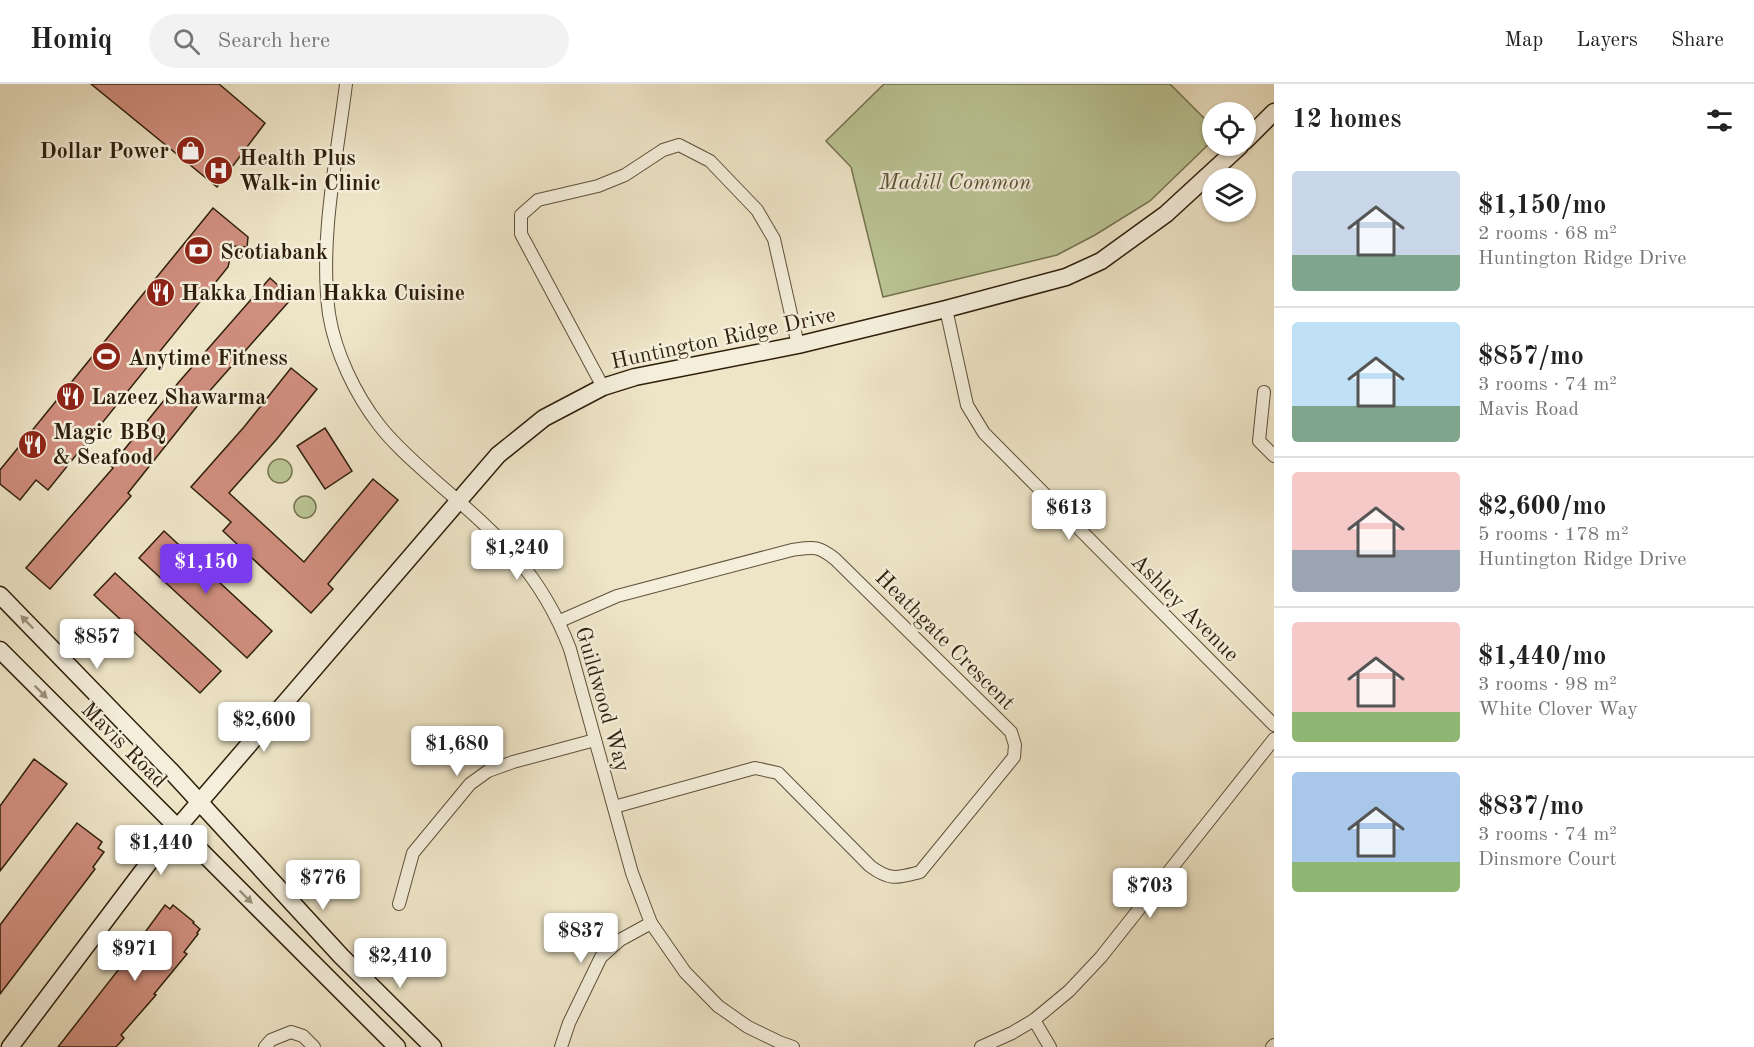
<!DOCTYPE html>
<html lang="en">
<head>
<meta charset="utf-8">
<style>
  :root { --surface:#fff; --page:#f2f2f2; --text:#222; --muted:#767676; --line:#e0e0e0; --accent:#7c3aed }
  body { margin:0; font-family:"Old Standard TT",serif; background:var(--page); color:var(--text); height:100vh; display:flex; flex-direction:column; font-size:22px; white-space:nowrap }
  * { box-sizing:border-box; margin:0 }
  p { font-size:20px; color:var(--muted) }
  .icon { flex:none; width:33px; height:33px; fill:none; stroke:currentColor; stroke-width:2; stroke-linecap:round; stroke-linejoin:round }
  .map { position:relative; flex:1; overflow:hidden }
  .sheet { display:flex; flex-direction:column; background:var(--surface); width:480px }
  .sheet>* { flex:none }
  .controls { position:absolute; left:1202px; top:18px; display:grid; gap:12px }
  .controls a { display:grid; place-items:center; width:54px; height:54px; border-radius:50%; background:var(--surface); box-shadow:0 2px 4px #0004; font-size:30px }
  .price { position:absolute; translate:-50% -51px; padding:0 14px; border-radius:6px; background:#fff; color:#222; font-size:20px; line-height:39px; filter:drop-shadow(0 2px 3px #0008) }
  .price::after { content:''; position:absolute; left:50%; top:36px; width:18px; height:14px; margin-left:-9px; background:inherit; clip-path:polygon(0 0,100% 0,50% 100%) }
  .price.current { background:var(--accent); color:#fff }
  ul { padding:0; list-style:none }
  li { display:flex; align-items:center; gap:18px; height:150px; padding:0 18px }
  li+li { border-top:2px solid var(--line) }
  li span { display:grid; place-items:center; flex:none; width:168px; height:120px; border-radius:6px; color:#555 }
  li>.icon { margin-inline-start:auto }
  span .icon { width:72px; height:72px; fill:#fffc; stroke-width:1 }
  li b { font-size:26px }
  h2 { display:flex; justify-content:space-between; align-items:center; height:72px; padding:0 18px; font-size:26px }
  header { display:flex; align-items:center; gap:36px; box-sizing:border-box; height:84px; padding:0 30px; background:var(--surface); border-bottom:2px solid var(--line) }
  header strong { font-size:28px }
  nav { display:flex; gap:33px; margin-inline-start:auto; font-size:21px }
  .search { width:420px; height:54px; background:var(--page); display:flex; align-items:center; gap:15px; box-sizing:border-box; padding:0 21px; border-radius:33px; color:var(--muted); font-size:22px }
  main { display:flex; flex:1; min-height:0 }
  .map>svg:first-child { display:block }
  .green { fill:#bac494; stroke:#747250; stroke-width:1.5 }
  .building { fill:#d08e7e; stroke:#2e1f0b; stroke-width:1.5 }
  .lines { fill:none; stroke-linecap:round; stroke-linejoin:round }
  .street-casing { stroke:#5e503a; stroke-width:14 }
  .secondary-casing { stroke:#2e1f0b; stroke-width:19 }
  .street { stroke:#f4eedb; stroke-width:12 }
  .secondary { stroke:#f4eedb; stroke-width:16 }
  .oneway { fill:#9b917d }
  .labels { text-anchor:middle; stroke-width:5; stroke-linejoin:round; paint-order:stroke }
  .poi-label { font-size:22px; font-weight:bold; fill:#2e1f0b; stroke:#f4eedb; text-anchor:start }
  .park-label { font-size:22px; font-style:italic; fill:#585134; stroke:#f4eedb }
  .street-label { font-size:22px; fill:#2e1f0b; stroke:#f4eedb }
</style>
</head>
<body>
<header>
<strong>Homiq</strong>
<div class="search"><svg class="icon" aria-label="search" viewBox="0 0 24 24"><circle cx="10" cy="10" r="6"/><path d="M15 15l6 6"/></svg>Search here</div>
<nav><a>Map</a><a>Layers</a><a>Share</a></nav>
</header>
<main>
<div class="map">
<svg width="1274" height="963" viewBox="0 0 1274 963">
  <rect width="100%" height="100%" fill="#eee5c7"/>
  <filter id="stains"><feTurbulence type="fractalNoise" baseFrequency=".00333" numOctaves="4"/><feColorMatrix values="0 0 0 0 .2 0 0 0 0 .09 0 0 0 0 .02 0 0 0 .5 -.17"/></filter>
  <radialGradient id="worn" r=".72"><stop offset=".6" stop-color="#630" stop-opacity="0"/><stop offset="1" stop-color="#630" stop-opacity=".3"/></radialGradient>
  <!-- green -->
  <g class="green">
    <polygon points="884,0 1170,0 1212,42 1212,57 1150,117 1095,151 1057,171 883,213 851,83 826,57"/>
    <circle cx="280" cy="387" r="12"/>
    <circle cx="305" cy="423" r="11"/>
  </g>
  <!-- building -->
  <g class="building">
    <polygon points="91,0 219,0 265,39 217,103"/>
    <polygon points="213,124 248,153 247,163 233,162 228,183 48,406 36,396 20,416 0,400 0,386"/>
    <polygon points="270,194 292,214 206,311 128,409 131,412 50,505 26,484 113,384 111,382 178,299"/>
    <polygon points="291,284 317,305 276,356 229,409 304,478 373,395 398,416 328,500 333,505 311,529 223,447 231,438 191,403 244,343"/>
    <polygon points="325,344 352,387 325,405 297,362"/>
    <polygon points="164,447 272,547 247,574 139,474"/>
    <polygon points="115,489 221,587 200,609 94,511"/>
    <polygon points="34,675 67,700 0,787 0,722"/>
    <polygon points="77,739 102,758 98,764 104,768 93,783 95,785 0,910 0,841"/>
    <polygon points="165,821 170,825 173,821 194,838 193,839 200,845 197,849 198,850 184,868 187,870 154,910 156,911 121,951 124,954 116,963 58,963 144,853 143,851"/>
  </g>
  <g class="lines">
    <defs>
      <g id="street">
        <path d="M346 0C337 73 319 156 329 230 335 268 355 310 379 341 396 363 419 382 440 401 500 453 541 489 570 565L632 789 651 839 685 888 718 922 748 943 779 958 793 963"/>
        <polyline points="946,225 967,321 984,349 1274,641"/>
        <polyline points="603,303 521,150 521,131 538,116 598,102 625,91 663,66 679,61 710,77 757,126 774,155 798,261"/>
        <polyline points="1264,308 1259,357 1274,372"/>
        <path d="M560 537 617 512 792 466C813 463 818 461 835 475L1011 648 1015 661 1014 673 920 788C897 794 890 797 870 782L778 689 755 684 614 723"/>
        <polyline points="399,820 413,769 470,700 488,687 513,678 595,656"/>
        <polyline points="1034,936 1050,963"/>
        <polyline points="265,963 271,956 291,948 303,952 314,963"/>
        <polyline points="561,963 569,939 601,873 620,856 651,839"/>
        <polyline points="981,963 1012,949 1034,936 1069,907 1101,873 1274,655"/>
        <polyline points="1272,963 1274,961"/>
      </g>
      <g id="secondary">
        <polyline points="1245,57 1274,28"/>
        <polyline points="0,511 170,686 341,872 433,963"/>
        <polyline points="0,566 397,963"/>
        <polyline points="10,963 160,764 498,371 544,334 603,303 635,293 798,261 946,225 1066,193 1101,177 1166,130 1240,62"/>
      </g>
    </defs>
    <!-- street casing -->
    <use href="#street" class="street-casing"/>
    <!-- secondary casing -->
    <use href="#secondary" class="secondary-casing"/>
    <!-- street -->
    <use href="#street" class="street"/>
    <!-- secondary -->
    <use href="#secondary" class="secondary"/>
  </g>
  <!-- one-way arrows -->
  <defs><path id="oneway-solid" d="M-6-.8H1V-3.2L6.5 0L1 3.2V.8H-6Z" transform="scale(1.5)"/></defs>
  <g class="oneway">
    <use href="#oneway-solid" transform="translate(27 538) rotate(-134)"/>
    <use href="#oneway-solid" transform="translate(41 608) rotate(45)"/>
    <use href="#oneway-solid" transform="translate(246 813) rotate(45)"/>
  </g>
  <!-- icons -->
  <defs>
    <symbol id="shop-disc" viewBox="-11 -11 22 22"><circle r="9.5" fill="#8f2418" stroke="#f4eedb"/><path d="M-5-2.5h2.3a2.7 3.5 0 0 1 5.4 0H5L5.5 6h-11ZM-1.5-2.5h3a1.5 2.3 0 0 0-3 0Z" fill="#fff"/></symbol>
    <symbol id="hospital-disc" viewBox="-11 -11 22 22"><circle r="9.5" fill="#8f2418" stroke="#f4eedb"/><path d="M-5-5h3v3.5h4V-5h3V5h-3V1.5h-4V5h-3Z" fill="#fff"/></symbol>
    <symbol id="bank-disc" viewBox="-11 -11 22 22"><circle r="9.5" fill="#8f2418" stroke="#f4eedb"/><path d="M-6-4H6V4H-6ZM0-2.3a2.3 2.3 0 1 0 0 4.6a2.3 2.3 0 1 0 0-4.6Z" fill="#fff"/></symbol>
    <symbol id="restaurant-disc" viewBox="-11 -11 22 22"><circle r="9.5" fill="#8f2418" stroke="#f4eedb"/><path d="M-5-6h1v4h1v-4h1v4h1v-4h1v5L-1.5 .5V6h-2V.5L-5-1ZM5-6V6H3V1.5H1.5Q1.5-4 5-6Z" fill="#fff"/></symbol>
    <symbol id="stadium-disc" viewBox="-11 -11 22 22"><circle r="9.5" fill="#8f2418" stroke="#f4eedb"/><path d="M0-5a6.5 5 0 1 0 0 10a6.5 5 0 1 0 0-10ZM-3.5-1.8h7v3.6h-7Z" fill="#fff"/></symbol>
  </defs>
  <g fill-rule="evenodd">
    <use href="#shop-disc" x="174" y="50" width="33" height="33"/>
    <use href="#hospital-disc" x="202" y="70" width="33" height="33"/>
    <use href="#bank-disc" x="182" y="150" width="33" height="33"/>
    <use href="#restaurant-disc" x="144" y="192" width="33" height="33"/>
    <use href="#stadium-disc" x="90" y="256" width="33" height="33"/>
    <use href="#restaurant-disc" x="54" y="296" width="33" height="33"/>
    <use href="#restaurant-disc" x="16" y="344" width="33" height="33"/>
  </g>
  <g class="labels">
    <!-- poi labels -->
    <g class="poi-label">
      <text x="169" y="74" text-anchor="end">Dollar Power</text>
      <text x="239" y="81">Health Plus<tspan x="239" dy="25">Walk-in Clinic</tspan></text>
      <text x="220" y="175">Scotiabank</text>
      <text x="181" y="216">Hakka Indian Hakka Cuisine</text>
      <text x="128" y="281">Anytime Fitness</text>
      <text x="91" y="320">Lazeez Shawarma</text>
      <text x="53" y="355">Magic BBQ<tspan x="53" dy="25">&amp; Seafood</tspan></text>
    </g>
    <!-- park labels -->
    <g class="park-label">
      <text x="955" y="105">Madill Common</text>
    </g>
    <!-- street labels -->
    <g class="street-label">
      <text transform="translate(723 253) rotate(-12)" y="8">Huntington Ridge Drive</text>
      <text transform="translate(1186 523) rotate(45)" y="8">Ashley Avenue</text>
      <text transform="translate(946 555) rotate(45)" y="8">Heathgate Crescent</text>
      <text transform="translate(604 615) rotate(74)" y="8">Guildwood Way</text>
      <text transform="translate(125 660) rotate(45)" y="8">Mavis Road</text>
    </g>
  </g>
  <rect width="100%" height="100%" filter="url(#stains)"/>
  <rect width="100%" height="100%" fill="url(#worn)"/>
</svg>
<div class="controls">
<a><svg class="icon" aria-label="locate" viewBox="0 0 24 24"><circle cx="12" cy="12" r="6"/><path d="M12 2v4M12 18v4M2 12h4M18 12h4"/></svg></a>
<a><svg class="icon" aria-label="layers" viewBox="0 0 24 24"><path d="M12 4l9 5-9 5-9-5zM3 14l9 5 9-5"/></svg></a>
</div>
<b class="price" style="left:1069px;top:457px">$613</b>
<b class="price" style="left:517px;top:497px">$1,240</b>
<b class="price current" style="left:206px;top:511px">$1,150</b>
<b class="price" style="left:97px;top:586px">$857</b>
<b class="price" style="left:264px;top:669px">$2,600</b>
<b class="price" style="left:457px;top:693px">$1,680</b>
<b class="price" style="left:161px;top:792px">$1,440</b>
<b class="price" style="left:323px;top:827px">$776</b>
<b class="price" style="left:1150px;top:835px">$703</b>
<b class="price" style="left:581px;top:880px">$837</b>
<b class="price" style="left:135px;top:898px">$971</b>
<b class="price" style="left:400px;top:905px">$2,410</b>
</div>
<section class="sheet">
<h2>12 homes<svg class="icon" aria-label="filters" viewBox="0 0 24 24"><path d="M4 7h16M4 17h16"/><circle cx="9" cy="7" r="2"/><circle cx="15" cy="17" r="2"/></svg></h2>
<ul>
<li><span style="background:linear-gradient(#c9d6e8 70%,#7fa58c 0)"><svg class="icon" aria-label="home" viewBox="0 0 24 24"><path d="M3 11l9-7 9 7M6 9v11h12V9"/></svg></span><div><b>$1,150/mo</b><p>2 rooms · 68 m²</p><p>Huntington Ridge Drive</p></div></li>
<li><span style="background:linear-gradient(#bfe0f5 70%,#7fa58c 0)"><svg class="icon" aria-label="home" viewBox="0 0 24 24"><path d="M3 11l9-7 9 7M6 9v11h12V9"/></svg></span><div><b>$857/mo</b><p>3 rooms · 74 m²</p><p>Mavis Road</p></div></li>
<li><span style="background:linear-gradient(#f6c9c9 65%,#9aa5b1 0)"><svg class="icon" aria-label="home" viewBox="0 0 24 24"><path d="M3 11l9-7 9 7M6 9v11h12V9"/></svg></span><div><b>$2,600/mo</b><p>5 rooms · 178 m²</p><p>Huntington Ridge Drive</p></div></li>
<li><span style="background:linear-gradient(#f6c9c9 75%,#8fb573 0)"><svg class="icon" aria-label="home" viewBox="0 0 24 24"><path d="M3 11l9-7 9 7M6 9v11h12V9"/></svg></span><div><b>$1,440/mo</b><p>3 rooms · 98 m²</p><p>White Clover Way</p></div></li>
<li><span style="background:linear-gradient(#a9c7e8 75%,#8fb573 0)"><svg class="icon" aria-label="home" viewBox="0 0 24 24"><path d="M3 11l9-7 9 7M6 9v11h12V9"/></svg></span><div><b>$837/mo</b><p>3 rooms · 74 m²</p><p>Dinsmore Court</p></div></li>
</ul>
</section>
</main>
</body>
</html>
